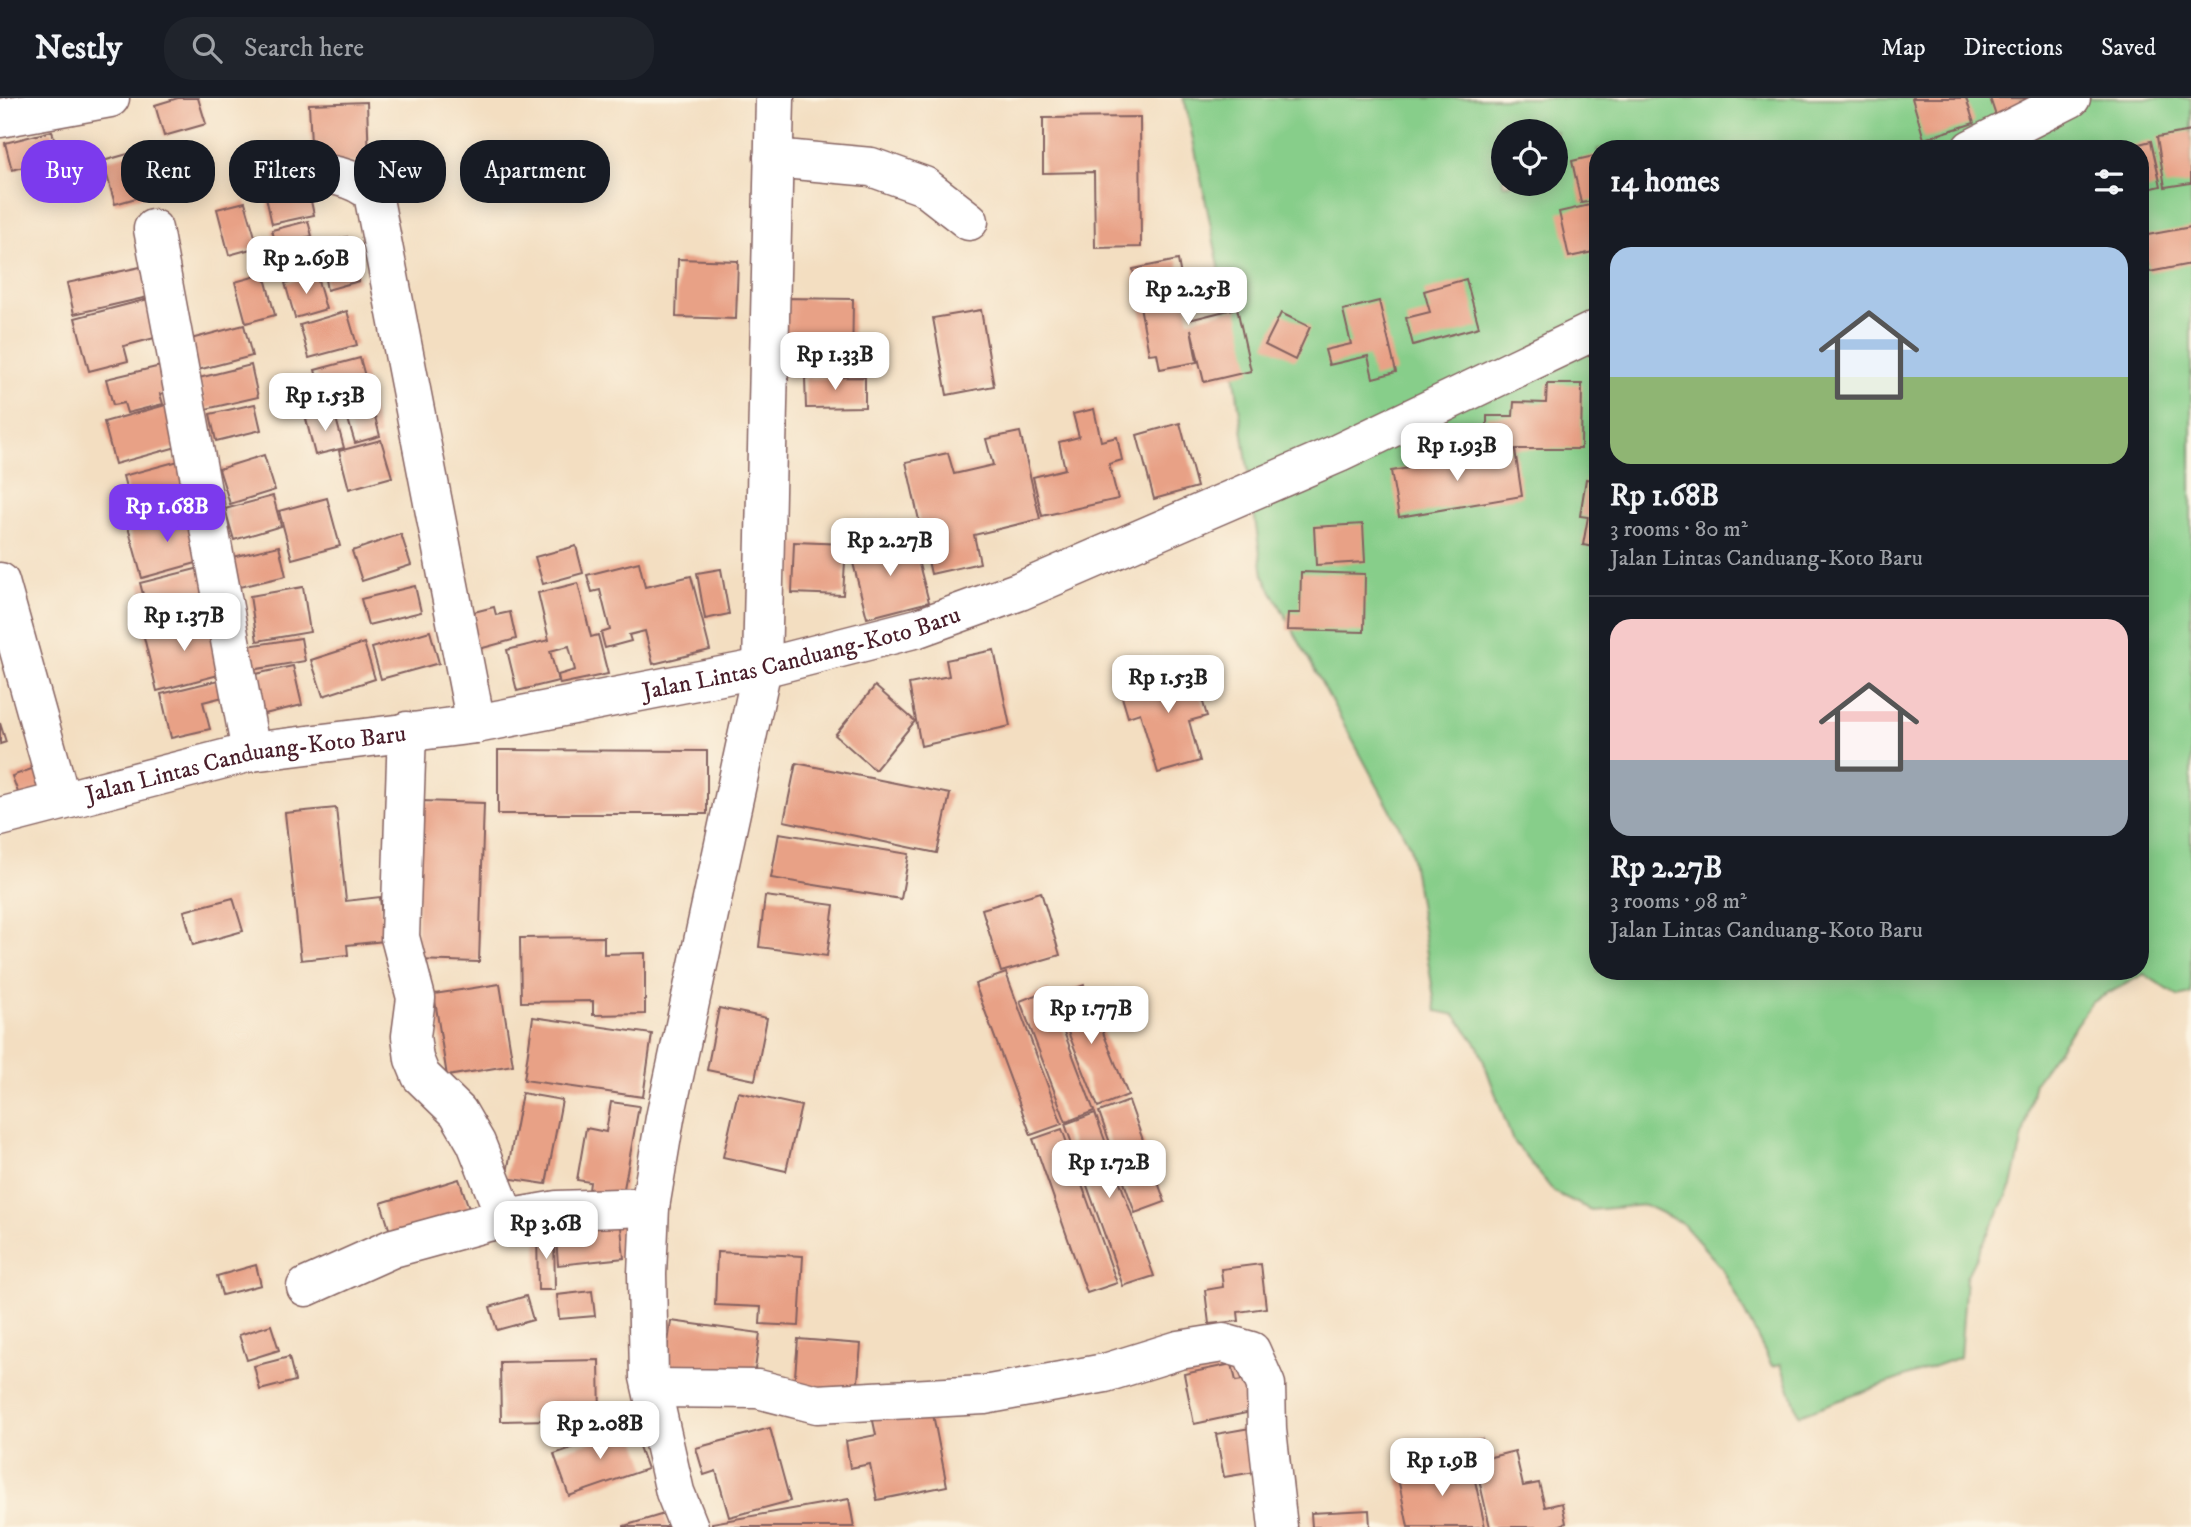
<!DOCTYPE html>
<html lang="en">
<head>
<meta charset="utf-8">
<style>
  :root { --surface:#171b24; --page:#20242c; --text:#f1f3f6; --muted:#9ea1a6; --line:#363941; --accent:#7c3aed }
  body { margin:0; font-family:"IM FELL DW Pica",serif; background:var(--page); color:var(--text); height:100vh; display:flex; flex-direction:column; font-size:26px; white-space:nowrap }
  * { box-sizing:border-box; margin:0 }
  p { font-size:23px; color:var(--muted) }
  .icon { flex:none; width:38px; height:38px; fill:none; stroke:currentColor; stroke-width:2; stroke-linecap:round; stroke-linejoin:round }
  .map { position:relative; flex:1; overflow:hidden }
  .panel { position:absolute; left:1589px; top:42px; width:560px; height:840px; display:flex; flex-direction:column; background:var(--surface); border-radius:28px; box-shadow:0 4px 18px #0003 }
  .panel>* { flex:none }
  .top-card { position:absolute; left:21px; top:42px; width:665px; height:63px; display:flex; gap:14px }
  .tools { position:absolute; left:1491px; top:21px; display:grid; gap:14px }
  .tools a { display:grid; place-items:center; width:77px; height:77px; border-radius:50%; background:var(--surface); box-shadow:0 4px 18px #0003; font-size:35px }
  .price { position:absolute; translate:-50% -60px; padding:0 16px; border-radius:14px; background:#fff; color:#222; font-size:23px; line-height:46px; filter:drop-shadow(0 2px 4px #0008) }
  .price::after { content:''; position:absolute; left:50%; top:42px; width:21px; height:16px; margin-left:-10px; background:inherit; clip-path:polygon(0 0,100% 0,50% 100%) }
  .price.selected { background:var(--accent); color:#fff }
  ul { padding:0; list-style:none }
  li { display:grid; align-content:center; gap:14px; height:371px; padding:0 21px }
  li+li { border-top:2px solid var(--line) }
  li span { display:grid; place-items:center; height:217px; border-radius:21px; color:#555 }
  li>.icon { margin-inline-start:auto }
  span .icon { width:126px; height:126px; fill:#fffc; stroke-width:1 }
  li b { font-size:30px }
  h2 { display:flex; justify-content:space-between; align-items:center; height:84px; padding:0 21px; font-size:30px }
  .chip { padding:0 24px; border-radius:28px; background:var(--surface); box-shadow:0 4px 18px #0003; font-size:24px; line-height:63px }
  .chip.selected { background:var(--accent); color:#fff }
  header { display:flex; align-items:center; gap:42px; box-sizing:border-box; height:98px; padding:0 35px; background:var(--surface); border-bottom:2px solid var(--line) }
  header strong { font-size:33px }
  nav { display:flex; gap:38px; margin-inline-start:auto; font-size:24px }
  .search { width:490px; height:63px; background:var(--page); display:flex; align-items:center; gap:18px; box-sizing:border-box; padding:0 24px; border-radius:28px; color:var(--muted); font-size:26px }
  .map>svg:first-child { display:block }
  .green { fill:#87ce8a; stroke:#68765a; stroke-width:2; fill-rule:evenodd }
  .building { fill:#e8a186 }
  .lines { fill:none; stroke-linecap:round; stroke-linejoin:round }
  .street-casing { stroke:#856260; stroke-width:41 }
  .secondary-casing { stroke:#856260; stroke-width:41 }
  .street { stroke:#fff; stroke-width:38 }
  .secondary { stroke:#fff; stroke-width:38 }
  .labels { text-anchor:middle; stroke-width:5; stroke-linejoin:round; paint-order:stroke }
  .street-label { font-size:24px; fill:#4a1f2b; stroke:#fcf5e5 }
</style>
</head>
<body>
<header>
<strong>Nestly</strong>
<div class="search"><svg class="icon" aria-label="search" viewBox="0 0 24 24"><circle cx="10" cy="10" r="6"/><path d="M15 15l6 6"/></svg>Search here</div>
<nav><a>Map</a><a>Directions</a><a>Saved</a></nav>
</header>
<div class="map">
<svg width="2191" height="1429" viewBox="0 0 2191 1429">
  <rect width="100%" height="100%" fill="#fcf5e5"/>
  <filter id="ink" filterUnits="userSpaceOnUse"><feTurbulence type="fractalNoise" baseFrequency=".0143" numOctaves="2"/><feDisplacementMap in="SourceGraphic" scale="14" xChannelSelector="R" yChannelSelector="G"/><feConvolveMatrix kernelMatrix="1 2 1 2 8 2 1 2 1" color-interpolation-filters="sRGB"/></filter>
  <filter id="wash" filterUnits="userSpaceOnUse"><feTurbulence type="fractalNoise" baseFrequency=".00686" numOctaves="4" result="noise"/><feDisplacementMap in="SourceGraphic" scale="28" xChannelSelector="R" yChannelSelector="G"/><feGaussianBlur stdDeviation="1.57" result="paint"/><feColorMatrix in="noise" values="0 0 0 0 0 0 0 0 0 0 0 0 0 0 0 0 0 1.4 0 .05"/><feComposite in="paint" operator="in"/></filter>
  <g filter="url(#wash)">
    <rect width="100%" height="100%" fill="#f3dec1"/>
    <!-- green -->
    <path class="green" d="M1183 0H2191V896L2179 899 2144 876 2092 904 2035 984 2012 1088 1966 1179 1960 1259 1799 1317 1781 1266 1772 1268 1722 1170 1682 1125 1645 1107 1591 1112 1554 1094 1512 1041 1478 948 1455 917 1436 913 1410 748 1263 477 1219 168 1186 8ZM1503 33H1556V86H1503ZM1598 51H2140V873H1598Z"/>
    <g id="blocks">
      <!-- building -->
      <g class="building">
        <polygon points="178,0 198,0 206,26 164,38 155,7"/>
        <polygon points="1912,0 1966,0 1974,25 1924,41"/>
        <polygon points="1990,0 2047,0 1996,18"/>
        <polygon points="367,4 369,64 312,66 309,6"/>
        <polygon points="1140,19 1141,149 1095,150 1094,74 1043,75 1043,20"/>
        <polygon points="52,33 59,60 12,72 5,45"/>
        <polygon points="2191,33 2191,85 2165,89 2157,39"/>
        <polygon points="2151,43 2161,88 2140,93 2140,51 2123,50"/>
        <polygon points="156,48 168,91 115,106 103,63"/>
        <polygon points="1598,57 1598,102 1581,105 1572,63"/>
        <polygon points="308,89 314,117 272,126 266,99"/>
        <polygon points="245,104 258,149 229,157 217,111"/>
        <polygon points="1598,105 1598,153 1569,159 1559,114"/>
        <polygon points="308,123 312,138 276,147 272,132"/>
        <polygon points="2191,129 2191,166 2149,174 2142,138"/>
        <polygon points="347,139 359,183 327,192 323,171 299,177 294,153"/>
        <polygon points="678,161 738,163 736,221 676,219"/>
        <polygon points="1178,162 1189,222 1237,210 1251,273 1204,284 1191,231 1197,264 1160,271 1157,255 1149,256 1133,171"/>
        <polygon points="145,168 152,198 74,216 67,185"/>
        <polygon points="264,176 275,217 246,225 235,184"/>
        <polygon points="316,176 326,211 295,220 285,185"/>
        <polygon points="1466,181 1479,229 1413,247 1406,220 1430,214 1424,193"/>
        <polygon points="152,200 162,238 124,248 128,263 89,273 75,220"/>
        <polygon points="783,200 853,201 852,276 782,275"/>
        <polygon points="1379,203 1396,274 1373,280 1368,258 1329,267 1325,252 1351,246 1343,212"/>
        <polygon points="981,212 994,288 947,297 933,220"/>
        <polygon points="347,213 357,247 309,260 300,227"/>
        <polygon points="1281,215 1310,229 1295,262 1265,247"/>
        <polygon points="244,227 252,258 194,273 187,242"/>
        <polygon points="1594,248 1598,248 1598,281 1596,282"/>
        <polygon points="360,260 367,286 322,298 315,272"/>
        <polygon points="165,267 171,293 160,296 163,306 127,315 124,305 113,307 106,281"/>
        <polygon points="251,267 258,299 206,311 199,280"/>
        <polygon points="865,279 865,309 806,310 805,280"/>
        <polygon points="1547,286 1582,286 1581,351 1487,351 1487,318 1513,318 1514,304 1546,305"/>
        <polygon points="368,293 380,338 355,345 342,301"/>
        <polygon points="173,305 184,347 115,366 104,324"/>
        <polygon points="255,306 261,332 216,343 210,316"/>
        <polygon points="1094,311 1101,343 1117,339 1122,362 1109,366 1118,401 1042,418 1033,379 1065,371 1059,344 1079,339 1073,316"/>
        <polygon points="334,313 344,350 315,357 306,321"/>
        <polygon points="1180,325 1197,389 1154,401 1137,337"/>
        <polygon points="1020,334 1040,421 974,437 980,465 931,476 906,364 948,355 954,376 993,367 986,341"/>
        <polygon points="381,342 392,379 349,391 339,353"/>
        <polygon points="1515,352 1522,398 1399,419 1391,373"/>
        <polygon points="264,357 275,392 230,406 219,371"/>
        <polygon points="186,361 194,391 131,408 123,378"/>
        <polygon points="1596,364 1598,365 1598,450 1583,447 1588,419 1580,418 1586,381 1593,382"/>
        <polygon points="273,398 281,428 234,442 225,411"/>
        <polygon points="327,400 340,448 292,461 279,413"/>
        <polygon points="193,412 207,462 142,480 128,429"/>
        <polygon points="1363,426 1365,464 1316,467 1314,429"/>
        <polygon points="401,436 411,467 362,483 352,453"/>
        <polygon points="912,440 929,504 867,520 851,457"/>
        <polygon points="794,444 846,446 843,497 792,495"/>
        <polygon points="279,448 286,478 235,490 228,460"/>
        <polygon points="576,448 583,475 543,486 535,459"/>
        <polygon points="639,464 645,489 691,478 710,552 653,566 645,533 629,537 631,543 605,550 601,535 610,532 600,492 592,494 587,477"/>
        <polygon points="208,468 218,505 150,523 140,485"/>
        <polygon points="721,471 729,516 705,521 697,475"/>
        <polygon points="1301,474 1365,476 1364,534 1287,532 1288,515 1300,515"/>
        <polygon points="578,485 591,539 598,537 608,576 560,586 558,577 575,572 569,548 550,553 558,583 517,593 507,552 549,542 538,495"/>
        <polygon points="415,488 421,514 368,527 361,501"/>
        <polygon points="303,489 310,534 257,543 250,498"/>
        <polygon points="494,509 496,517 510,514 516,541 468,554 458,518"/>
        <polygon points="212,518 226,575 157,593 143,535"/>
        <polygon points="430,533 439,565 381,581 372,550"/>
        <polygon points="301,540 305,563 251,572 248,548"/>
        <polygon points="364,545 375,581 323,598 311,562"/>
        <polygon points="994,552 1010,628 921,648 909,586 949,578 946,562"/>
        <polygon points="1192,567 1207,618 1189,623 1200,663 1158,675 1140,615 1128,619 1119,589"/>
        <polygon points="293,568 302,607 256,618 246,578"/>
        <polygon points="219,582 223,599 203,604 210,631 171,640 161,596"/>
        <polygon points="875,588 915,623 875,672 835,637"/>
        <polygon points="0,625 6,644 0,646"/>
        <polygon points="498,652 707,653 707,716 498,716"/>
        <polygon points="796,665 950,696 937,755 784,723"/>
        <polygon points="37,669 47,697 22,705 12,678"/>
        <polygon points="421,703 484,705 479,864 416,862"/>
        <polygon points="336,710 346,803 380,799 384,843 347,847 348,857 301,862 285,715"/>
        <polygon points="779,735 909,756 901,801 771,780"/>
        <polygon points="1041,794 1060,857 1001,874 982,811"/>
        <polygon points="765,798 834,807 827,858 759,849"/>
        <polygon points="233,800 243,833 193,847 184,813"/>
        <polygon points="604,839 604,856 645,855 645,916 593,917 593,903 521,904 520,840"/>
        <polygon points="1006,875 1062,1026 1031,1037 975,886"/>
        <polygon points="500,886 513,967 447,978 434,896"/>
        <polygon points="1084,887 1128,997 1098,1009 1054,899"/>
        <polygon points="1048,892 1094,1013 1066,1024 1020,903"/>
        <polygon points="719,910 767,920 755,982 707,972"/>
        <polygon points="533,919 652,936 643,999 524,982"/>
        <polygon points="738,994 801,1008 786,1073 723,1059"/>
        <polygon points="522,995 562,1002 546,1086 506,1080"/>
        <polygon points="1129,1003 1165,1104 1135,1115 1099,1014"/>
        <polygon points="611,1004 639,1008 621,1107 588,1100 590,1084 577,1082 586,1030 606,1034"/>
        <polygon points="1095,1015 1154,1178 1123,1188 1065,1026"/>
        <polygon points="1062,1031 1117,1185 1087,1195 1033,1041"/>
        <polygon points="459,1081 472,1119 393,1143 381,1105"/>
        <polygon points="620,1119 624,1160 558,1167 555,1125"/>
        <polygon points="554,1134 555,1192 538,1192 537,1135"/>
        <polygon points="717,1154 803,1158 799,1228 760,1226 761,1209 715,1207"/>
        <polygon points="1261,1166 1266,1210 1238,1214 1239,1223 1209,1226 1205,1192 1223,1189 1221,1171"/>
        <polygon points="256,1167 261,1187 222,1197 217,1178"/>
        <polygon points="592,1193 595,1218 559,1221 557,1197"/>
        <polygon points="526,1198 533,1222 497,1232 490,1209"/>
        <polygon points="671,1223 760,1235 753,1286 664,1274"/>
        <polygon points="271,1227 279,1252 247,1262 239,1237"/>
        <polygon points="798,1241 861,1246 857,1296 794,1291"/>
        <polygon points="289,1259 295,1283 260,1292 254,1268"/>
        <polygon points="599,1262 600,1321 501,1323 500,1264"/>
        <polygon points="1232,1266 1236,1283 1254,1280 1251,1314 1194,1326 1184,1276"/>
        <polygon points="930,1301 947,1388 877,1402 870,1366 850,1370 846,1343 876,1337 871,1313"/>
        <polygon points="1261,1328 1255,1374 1224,1379 1216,1336"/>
        <polygon points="632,1329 647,1371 569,1398 554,1356"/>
        <polygon points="770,1330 790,1403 729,1419 716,1373 704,1377 696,1350"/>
        <polygon points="1482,1341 1487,1360 1515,1353 1523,1388 1539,1385 1545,1409 1562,1405 1566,1425 1555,1429 1490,1429 1470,1343"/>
        <polygon points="1471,1364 1485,1429 1408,1429 1398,1380"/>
        <polygon points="849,1401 854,1429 712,1429 712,1425"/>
        <polygon points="1369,1412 1370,1429 1312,1429 1311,1415"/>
        <polygon points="664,1416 668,1429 624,1429 624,1428"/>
      </g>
    </g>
  </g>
  <g filter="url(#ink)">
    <use href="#blocks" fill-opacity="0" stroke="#856260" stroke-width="2"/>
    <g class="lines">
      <defs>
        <g id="street">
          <polyline points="0,20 110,0"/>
          <polyline points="773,60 871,69 924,88 969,123"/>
          <path d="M283 71C313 75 350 74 373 96L476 626"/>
          <polyline points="153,131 251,654"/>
          <polyline points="0,484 61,702"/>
          <polyline points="407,633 400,839 416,900 411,938 414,961 421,978 458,1014 476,1045 506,1121"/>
          <polyline points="306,1189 393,1150 488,1124 557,1112 650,1109"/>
          <polyline points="652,1290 758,1291 817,1306 984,1297 1105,1275 1179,1252 1223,1245 1251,1253 1266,1287 1267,1332 1278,1429"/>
        </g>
        <g id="secondary">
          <polyline points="1971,51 2071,0"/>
          <path id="s1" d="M0 719 251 654 476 626 762 570 918 530 1020 493 1339 355 1598 231"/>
          <polyline points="689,1429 675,1394 649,1279 647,1176 650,1109 665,1020 762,570 775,0"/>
        </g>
      </defs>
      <!-- street casing -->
      <use href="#street" class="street-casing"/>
      <!-- secondary casing -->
      <use href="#secondary" class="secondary-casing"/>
      <!-- street -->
      <use href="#street" class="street"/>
      <!-- secondary -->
      <use href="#secondary" class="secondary"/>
    </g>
  </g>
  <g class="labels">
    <!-- street labels -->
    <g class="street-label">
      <text dy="8" stroke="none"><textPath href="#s1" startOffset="819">Jalan Lintas Canduang-Koto Baru</textPath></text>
      <text dy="8" stroke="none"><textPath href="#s1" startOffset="252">Jalan Lintas Canduang-Koto Baru</textPath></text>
    </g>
  </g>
</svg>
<div class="tools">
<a><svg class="icon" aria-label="locate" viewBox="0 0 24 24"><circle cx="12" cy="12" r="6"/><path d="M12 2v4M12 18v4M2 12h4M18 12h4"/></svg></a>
</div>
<b class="price" style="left:306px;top:198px">Rp 2.69B</b>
<b class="price" style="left:1188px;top:229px">Rp 2.25B</b>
<b class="price" style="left:835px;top:294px">Rp 1.33B</b>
<b class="price" style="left:325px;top:335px">Rp 1.53B</b>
<b class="price" style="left:1457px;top:385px">Rp 1.93B</b>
<b class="price selected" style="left:167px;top:446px">Rp 1.68B</b>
<b class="price" style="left:890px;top:480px">Rp 2.27B</b>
<b class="price" style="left:184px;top:555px">Rp 1.37B</b>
<b class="price" style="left:1168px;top:617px">Rp 1.53B</b>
<b class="price" style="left:1091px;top:948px">Rp 1.77B</b>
<b class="price" style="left:1109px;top:1102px">Rp 1.72B</b>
<b class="price" style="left:546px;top:1163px">Rp 3.6B</b>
<b class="price" style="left:600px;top:1363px">Rp 2.08B</b>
<b class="price" style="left:1442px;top:1400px">Rp 1.9B</b>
<div class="top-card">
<a class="chip selected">Buy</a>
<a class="chip">Rent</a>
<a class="chip">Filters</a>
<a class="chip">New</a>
<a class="chip">Apartment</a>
</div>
<section class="panel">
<h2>14 homes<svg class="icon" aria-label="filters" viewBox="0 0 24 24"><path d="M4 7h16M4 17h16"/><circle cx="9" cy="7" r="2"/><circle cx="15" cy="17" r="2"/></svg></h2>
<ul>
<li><span style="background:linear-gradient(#a9c7e8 60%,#8fb573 0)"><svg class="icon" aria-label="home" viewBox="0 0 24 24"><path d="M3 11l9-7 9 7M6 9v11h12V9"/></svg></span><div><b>Rp 1.68B</b><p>3 rooms · 80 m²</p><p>Jalan Lintas Canduang-Koto Baru</p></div></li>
<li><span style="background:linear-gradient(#f6c9c9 65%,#9aa5b1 0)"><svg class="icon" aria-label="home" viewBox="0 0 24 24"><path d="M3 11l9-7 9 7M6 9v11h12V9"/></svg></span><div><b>Rp 2.27B</b><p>3 rooms · 98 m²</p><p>Jalan Lintas Canduang-Koto Baru</p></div></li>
</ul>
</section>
</div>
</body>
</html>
